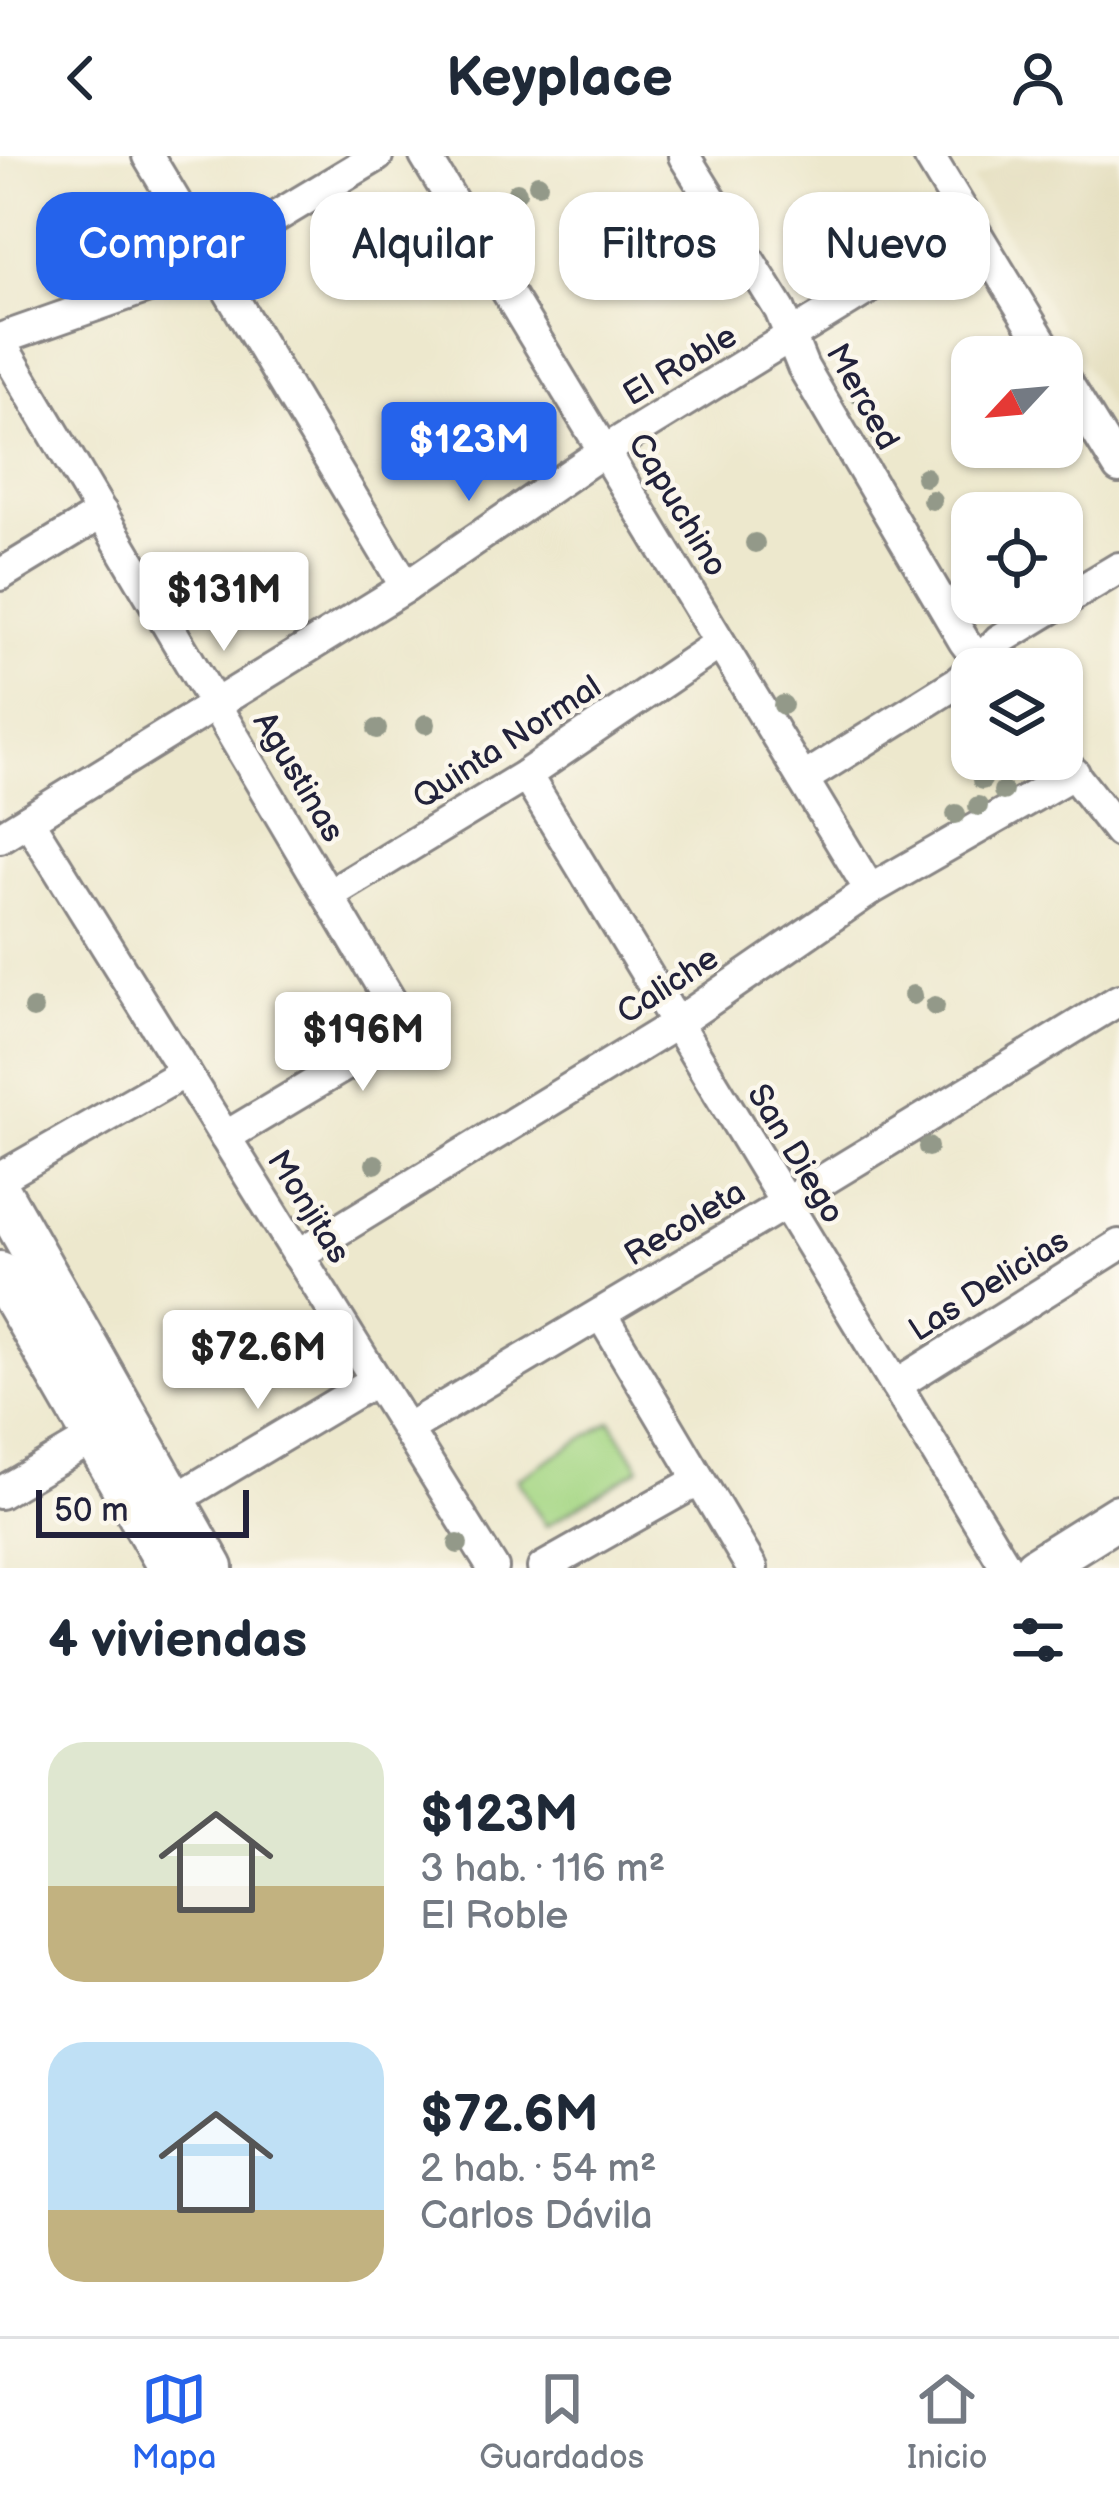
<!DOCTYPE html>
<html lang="es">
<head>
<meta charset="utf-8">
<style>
  :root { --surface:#fff; --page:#f2f2f3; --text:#1f2937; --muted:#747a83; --line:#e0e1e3; --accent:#2563eb }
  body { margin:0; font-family:"Balsamiq Sans",sans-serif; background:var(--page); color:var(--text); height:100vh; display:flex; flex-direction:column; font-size:45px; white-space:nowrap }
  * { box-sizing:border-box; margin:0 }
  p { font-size:39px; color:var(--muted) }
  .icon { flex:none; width:66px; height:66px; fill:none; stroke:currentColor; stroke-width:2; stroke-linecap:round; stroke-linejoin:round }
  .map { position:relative; height:1412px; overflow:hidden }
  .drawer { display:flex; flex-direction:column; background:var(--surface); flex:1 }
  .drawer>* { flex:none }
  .guide { position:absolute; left:36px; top:36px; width:1047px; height:108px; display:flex; gap:24px }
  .needle { width:78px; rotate:244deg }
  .buttons { position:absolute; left:951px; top:180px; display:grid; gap:24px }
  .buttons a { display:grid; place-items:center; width:132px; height:132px; border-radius:24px; background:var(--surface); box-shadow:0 3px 9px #0004; font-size:60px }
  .scale { position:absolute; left:36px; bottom:30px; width:213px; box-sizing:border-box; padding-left:12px; border:6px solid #22223b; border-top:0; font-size:33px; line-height:42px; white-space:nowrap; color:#22223b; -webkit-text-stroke:9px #fbf7ec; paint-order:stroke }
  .price { position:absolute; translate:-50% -102px; padding:0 27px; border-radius:12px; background:#fff; color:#222; font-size:39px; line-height:78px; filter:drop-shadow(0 3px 6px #0008) }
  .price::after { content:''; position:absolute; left:50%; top:72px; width:36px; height:27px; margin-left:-18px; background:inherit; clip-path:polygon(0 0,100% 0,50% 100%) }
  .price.selected { background:var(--accent); color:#fff }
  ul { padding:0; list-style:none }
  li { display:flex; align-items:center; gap:36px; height:300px; padding:0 48px }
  li span { display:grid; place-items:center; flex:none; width:336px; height:240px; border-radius:36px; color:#555 }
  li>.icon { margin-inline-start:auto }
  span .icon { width:144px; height:144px; fill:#fffc; stroke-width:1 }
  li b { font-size:51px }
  h2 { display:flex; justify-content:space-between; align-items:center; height:144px; padding:0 48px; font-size:51px }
  .tag { padding:0 42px; border-radius:36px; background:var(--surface); box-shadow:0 3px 9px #0004; font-size:42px; line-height:108px }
  .tag.selected { background:var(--accent); color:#fff }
  header { display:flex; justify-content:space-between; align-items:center; height:156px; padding:0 48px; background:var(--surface); font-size:54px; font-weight:700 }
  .tabs { display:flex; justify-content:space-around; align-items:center; height:168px; border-top:3px solid var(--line); background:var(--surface); font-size:33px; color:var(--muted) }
  .tabs a { display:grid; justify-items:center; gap:6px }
  .tabs .selected { color:var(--accent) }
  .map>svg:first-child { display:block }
  .built { fill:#e2dcba }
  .green { fill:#a6d785; stroke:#647c60; stroke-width:3 }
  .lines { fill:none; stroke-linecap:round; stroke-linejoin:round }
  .street-casing { stroke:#888584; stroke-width:36 }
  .secondary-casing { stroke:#888584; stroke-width:48 }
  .street { stroke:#fff; stroke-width:30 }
  .secondary { stroke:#fff; stroke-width:42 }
  .tree { fill:#939989 }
  .labels { text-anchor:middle; stroke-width:9; stroke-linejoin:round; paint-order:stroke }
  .street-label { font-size:33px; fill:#22223b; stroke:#fbf7ec }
</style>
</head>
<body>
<header><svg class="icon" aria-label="back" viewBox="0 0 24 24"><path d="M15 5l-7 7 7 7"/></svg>Keyplace<svg class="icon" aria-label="person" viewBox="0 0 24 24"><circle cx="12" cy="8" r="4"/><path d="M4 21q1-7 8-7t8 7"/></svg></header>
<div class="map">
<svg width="1119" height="1412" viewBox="0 0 1119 1412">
  <rect width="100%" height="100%" fill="#fbf7ec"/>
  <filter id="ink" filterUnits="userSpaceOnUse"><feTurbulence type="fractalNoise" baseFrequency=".00833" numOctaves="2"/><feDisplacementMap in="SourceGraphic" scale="24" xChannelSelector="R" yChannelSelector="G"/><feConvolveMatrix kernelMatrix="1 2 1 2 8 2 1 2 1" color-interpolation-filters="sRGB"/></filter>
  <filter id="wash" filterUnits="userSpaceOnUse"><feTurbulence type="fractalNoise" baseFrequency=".004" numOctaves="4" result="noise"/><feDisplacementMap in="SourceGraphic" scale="48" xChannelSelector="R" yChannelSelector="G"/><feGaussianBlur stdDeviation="2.7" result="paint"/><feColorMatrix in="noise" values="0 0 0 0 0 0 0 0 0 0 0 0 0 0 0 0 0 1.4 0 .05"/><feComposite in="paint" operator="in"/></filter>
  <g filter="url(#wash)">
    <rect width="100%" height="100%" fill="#ede8cd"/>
    <!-- built -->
    <polygon class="built" points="1015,0 1119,0 1119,267 973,24"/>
    <!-- green -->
    <polygon class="green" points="611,1265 640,1312 546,1370 517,1323"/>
  </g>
  <g filter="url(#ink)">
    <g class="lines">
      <defs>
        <g id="street">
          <polyline points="148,0 406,431"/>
          <polyline points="425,0 870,734"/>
          <polyline points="684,0 780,154 803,211 964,485 985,513"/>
          <polyline points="929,0 1051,201"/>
          <polyline points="0,183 165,125 209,101 377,0"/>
          <polyline points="0,186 394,851 395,870 386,885 225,981"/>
          <polyline points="1062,219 1119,312"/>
          <polyline points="0,419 102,357"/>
          <polyline points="1062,446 1119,412"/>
          <polyline points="973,513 999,484 1060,447"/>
          <polyline points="1063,605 1119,676"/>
          <polyline points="526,619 1007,1412"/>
          <polyline points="803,623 958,526 972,514"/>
          <polyline points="28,664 493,1412"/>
          <polyline points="0,681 406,431 604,295 971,69"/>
          <polyline points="329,739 526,619 720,487"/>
          <polyline points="0,1022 185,916"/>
          <polyline points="298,1099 677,867 870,734 1074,617"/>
          <polyline points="601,1158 752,1412"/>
          <polyline points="896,1229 1119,1089"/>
          <polyline points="407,1273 786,1047 1119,844"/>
          <polyline points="0,1337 95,1281"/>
          <polyline points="173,1345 376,1224"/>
          <polyline points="543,1412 699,1324"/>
        </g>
        <g id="secondary">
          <polyline points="0,1037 212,1412"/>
          <polyline points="0,1117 170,1412"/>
          <polyline points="1036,1412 1119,1360"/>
        </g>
      </defs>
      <!-- street casing -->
      <use href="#street" class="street-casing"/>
      <!-- secondary casing -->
      <use href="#secondary" class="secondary-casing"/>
      <!-- street -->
      <use href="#street" class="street"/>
      <!-- secondary -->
      <use href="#secondary" class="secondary"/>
    </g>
    <!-- trees -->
    <g class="tree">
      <circle cx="538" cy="28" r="10"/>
      <circle cx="517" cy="36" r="10"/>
      <circle cx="400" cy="113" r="10"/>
      <circle cx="859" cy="238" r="10"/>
      <circle cx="881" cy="285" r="10"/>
      <circle cx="425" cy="300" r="10"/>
      <circle cx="925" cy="321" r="10"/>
      <circle cx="932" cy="344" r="10"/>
      <circle cx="755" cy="387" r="10"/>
      <circle cx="783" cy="549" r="10"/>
      <circle cx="426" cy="568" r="10"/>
      <circle cx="377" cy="573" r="10"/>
      <circle cx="982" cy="624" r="10"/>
      <circle cx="1003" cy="635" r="10"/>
      <circle cx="978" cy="650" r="10"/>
      <circle cx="956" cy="658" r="10"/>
      <circle cx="913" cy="839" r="10"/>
      <circle cx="935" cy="850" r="10"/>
      <circle cx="33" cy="853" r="10"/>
      <circle cx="928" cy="991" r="10"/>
      <circle cx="375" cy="1008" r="10"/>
      <circle cx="458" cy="1388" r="10"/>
    </g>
  </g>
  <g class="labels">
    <!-- street labels -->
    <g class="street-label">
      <text transform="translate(679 208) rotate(-31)" y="12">El Roble</text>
      <text transform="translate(864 240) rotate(61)" y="12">Merced</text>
      <text transform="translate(679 348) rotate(59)" y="12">Capuchino</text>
      <text transform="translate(506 585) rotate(-33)" y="12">Quinta Normal</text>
      <text transform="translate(300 620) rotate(59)" y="12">Agustinas</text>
      <text transform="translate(667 828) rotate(-33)" y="12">Caliche</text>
      <text transform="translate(797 997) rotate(59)" y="12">San Diego</text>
      <text transform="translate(310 1050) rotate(58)" y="12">Monjitas</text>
      <text transform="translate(684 1066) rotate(-31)" y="12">Recoleta</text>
      <text transform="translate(988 1128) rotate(-32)" y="12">Las Delicias</text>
    </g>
  </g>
</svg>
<div class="buttons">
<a><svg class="needle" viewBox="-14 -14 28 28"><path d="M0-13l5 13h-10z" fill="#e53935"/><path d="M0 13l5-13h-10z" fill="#747a83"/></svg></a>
<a><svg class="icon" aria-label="locate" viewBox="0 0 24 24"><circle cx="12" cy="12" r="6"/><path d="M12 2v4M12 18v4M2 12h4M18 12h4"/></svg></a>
<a><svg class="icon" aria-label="layers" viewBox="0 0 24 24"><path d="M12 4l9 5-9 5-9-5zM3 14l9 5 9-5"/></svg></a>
</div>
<div class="scale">50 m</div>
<b class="price selected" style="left:469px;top:348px">$123M</b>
<b class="price" style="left:224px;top:498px">$131M</b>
<b class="price" style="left:363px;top:938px">$196M</b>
<b class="price" style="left:258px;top:1256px">$72.6M</b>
<div class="guide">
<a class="tag selected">Comprar</a>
<a class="tag">Alquilar</a>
<a class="tag">Filtros</a>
<a class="tag">Nuevo</a>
</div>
</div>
<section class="drawer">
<h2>4 viviendas<svg class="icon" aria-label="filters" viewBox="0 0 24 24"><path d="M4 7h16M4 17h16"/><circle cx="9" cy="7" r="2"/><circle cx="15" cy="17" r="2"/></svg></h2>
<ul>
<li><span style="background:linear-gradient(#dfe7d0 60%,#c2b280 0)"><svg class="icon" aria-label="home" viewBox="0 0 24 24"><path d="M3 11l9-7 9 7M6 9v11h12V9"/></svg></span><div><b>$123M</b><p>3 hab. · 116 m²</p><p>El Roble</p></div></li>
<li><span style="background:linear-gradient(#bfe0f5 70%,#c2b280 0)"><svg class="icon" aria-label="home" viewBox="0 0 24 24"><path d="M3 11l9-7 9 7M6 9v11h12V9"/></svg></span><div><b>$72.6M</b><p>2 hab. · 54 m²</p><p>Carlos Dávila</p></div></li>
</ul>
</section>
<nav class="tabs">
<a class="selected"><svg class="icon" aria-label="map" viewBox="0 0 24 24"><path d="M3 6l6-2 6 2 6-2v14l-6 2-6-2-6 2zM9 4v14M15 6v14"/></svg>Mapa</a>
<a><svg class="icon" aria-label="saved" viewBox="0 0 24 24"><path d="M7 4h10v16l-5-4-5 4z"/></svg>Guardados</a>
<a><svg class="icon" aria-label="home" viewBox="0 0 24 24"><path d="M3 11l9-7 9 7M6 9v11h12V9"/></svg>Inicio</a>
</nav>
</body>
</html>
